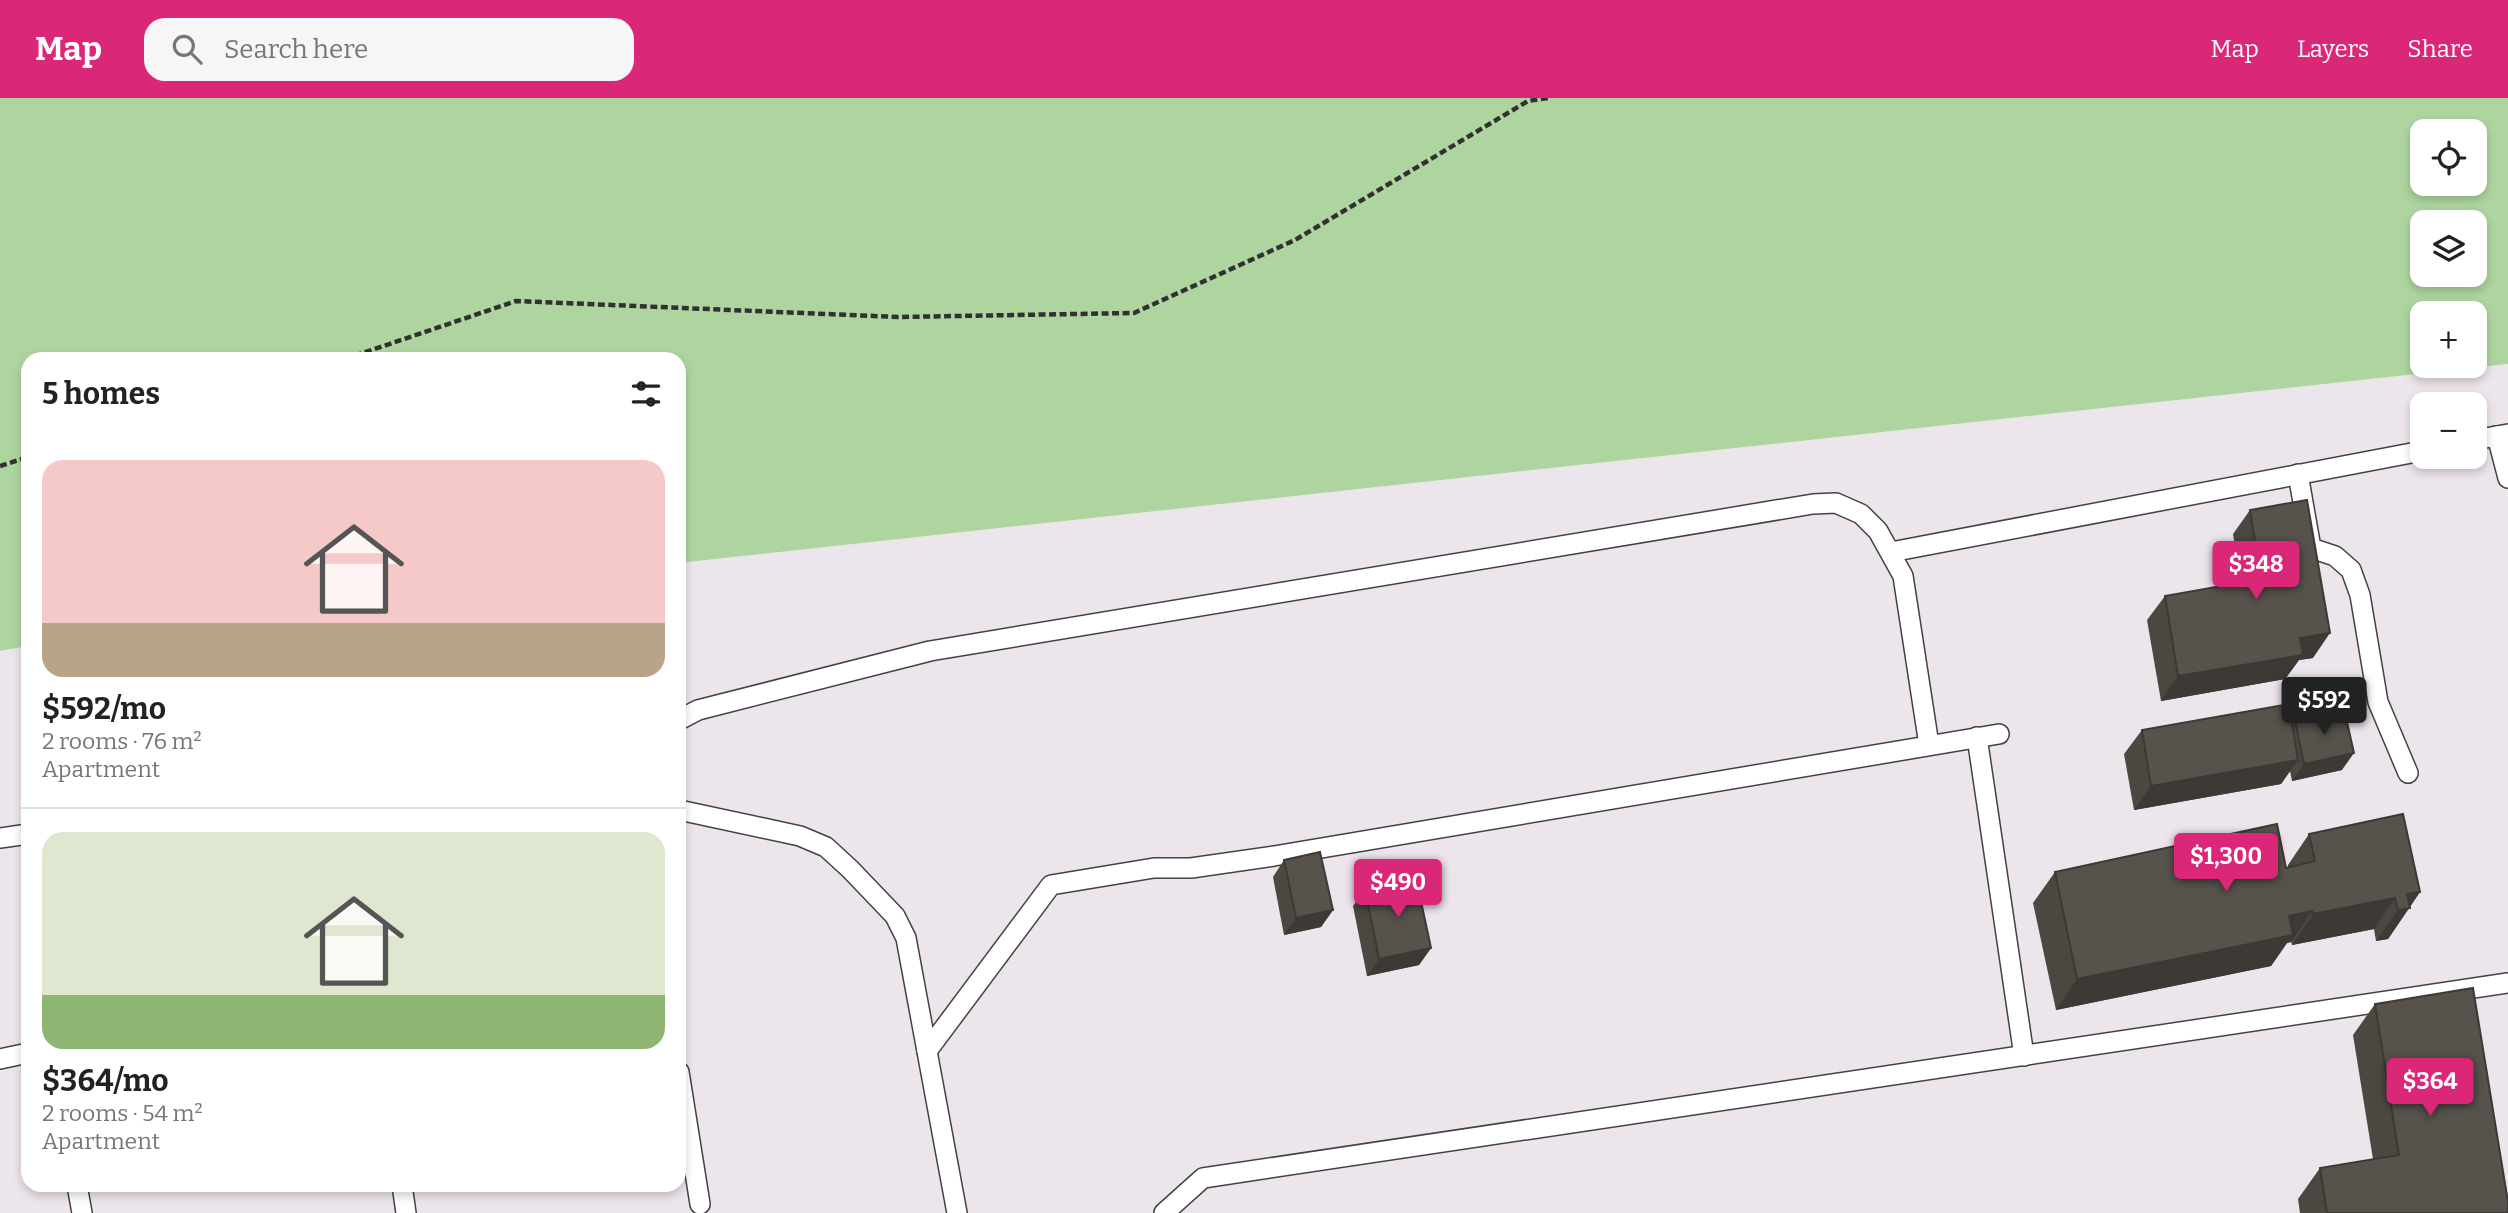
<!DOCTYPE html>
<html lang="en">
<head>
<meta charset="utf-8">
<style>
  :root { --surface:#fff; --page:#f6f6f6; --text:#222; --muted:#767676; --line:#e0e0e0; --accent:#db2777 }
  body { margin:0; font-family:Bitter,serif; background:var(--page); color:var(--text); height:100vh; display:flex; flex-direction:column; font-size:26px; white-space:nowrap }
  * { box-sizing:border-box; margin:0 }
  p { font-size:23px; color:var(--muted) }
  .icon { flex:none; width:38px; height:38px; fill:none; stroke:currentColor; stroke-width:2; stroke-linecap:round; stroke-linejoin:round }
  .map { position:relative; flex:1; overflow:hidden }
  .panel { position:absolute; left:21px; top:254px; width:665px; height:840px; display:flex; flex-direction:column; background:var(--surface); border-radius:21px; box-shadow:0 4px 10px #0003 }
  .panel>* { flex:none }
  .tools { position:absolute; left:2410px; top:21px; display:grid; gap:14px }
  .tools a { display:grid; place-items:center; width:77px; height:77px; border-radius:14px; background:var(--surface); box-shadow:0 4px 10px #0003; font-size:35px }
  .price { position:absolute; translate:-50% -60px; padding:0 16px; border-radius:7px; background:var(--accent); color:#fff; font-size:23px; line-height:46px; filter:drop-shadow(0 2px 4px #0008) }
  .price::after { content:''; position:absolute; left:50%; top:42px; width:21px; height:16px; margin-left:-10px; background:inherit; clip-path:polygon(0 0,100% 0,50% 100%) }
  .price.on { background:#222; color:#fff }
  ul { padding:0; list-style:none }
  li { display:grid; align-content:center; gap:14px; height:371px; padding:0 21px }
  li+li { border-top:2px solid var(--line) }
  li span { display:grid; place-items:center; height:217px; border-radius:21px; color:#555 }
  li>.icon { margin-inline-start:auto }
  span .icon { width:126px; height:126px; fill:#fffc; stroke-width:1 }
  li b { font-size:30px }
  h2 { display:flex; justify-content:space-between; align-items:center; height:84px; padding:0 21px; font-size:30px }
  header { display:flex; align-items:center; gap:42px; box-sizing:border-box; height:98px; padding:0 35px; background:var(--accent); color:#fff }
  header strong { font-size:33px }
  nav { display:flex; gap:38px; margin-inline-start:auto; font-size:24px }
  .search { width:490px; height:63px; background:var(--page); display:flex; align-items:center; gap:18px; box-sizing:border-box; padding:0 24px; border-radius:21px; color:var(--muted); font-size:26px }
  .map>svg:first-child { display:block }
  .industrial { fill:#ede5ec; fill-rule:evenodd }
  .forest { fill:#aed59f; fill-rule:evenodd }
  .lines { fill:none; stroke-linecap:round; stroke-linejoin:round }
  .service-casing { stroke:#424242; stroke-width:22 }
  .path { stroke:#313131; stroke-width:4.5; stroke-dasharray:7 3.5; stroke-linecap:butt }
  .service { stroke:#fff; stroke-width:19 }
  .wall { fill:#4b4741 }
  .shaded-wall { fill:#3d3935 }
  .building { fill:#57524c; stroke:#3d3935; stroke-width:2 }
</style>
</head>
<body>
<header>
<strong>Map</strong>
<div class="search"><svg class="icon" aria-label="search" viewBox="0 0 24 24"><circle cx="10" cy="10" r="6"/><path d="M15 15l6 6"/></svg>Search here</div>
<nav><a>Map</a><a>Layers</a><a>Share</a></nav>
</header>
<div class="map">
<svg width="2508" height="1115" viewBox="0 0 2508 1115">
  <rect width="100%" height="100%" fill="#fefef3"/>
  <!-- industrial -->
  <path class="industrial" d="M2508 266V1115H0V553L28 548V1087H679V465ZM2422 306H2474V359H2422Z"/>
  <!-- forest -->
  <path class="forest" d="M0 0H2508V266L679 465V261H28V548L0 553ZM2422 33H2474V86H2422ZM2422 124H2474V177H2422ZM2422 215H2474V268H2422Z"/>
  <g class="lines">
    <defs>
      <g id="service">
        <polyline points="2497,338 2508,380"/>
        <polyline points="2474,342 2508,336"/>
        <polyline points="2298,376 2311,450 2335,458 2351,472 2360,497 2378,604 2408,675"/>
        <polyline points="1891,454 2422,353"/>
        <polyline points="679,622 698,612 930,553 1813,406 1836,405 1861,416 1878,433 1903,478 1929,647"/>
        <polyline points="1977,639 2024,958"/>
        <polyline points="679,712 800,738 826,749 850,771 895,818 906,840 957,1115"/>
        <polyline points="0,740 28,736"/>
        <polyline points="927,953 1051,787 1154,770 1191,770 1274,758 1999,636"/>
        <polyline points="0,961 28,955"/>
        <polyline points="679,974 700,1106"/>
        <polyline points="77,1087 82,1115"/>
        <polyline points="402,1087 406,1115"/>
        <polyline points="1164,1115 1203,1080 2508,885"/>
      </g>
    </defs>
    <!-- service casing -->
    <use href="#service" class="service-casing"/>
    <!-- path -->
    <g class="path">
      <polyline points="345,261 516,203 898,219 1134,215 1295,142 1528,3 1548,0"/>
      <polyline points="0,368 28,359"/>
    </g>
    <!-- service -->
    <use href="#service" class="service"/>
  </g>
  <!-- wall -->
  <g class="wall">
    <polygon points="2250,412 2313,560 2299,562 2285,581 2161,603 2147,522 2165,498 2241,485 2233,436"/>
    <polygon points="2295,622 2342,672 2292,683 2290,673 2281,686 2134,712 2124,656 2142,632 2292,625"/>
    <polygon points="2309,736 2420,794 2388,841 2376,843 2374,831 2292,847 2291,844 2287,845 2271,868 2056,912 2033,805 2055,774 2286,770 2288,769 2288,767"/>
    <polygon points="1284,762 1333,812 1321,829 1284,837 1273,779"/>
    <polygon points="1365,791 1431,850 1419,867 1367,878 1353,808"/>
    <polygon points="2375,906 2508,1115 2300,1115 2298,1101 2320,1070 2373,1061 2353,937"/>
  </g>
  <!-- shaded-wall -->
  <g class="shaded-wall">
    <polygon points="2330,535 2313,560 2299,562 2285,581 2161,603 2178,578 2300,540"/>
    <polygon points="2354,655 2342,672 2292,683 2304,666"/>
    <polygon points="2298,662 2281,686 2134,712 2151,688"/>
    <polygon points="2420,794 2388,841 2376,843 2398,812 2407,796"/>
    <polygon points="2395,800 2374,831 2292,847 2313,816"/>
    <polygon points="1333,812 1321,829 1284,837 1296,820"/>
    <polygon points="2312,813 2291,844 2287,845 2271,868 2056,912 2077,881 2289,818"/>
    <polygon points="1431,850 1419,867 1367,878 1379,861"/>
  </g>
  <!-- building -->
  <g class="building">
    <polygon points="2307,402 2330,535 2300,540 2303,557 2178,578 2165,498 2261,481 2250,412"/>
    <polygon points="2289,606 2298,662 2151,688 2142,632"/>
    <polygon points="2344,611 2354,655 2304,666 2295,622"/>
    <polygon points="2403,716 2420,794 2407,796 2410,810 2398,812 2395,800 2313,816 2312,813 2289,818 2293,837 2077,881 2055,774 2277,726 2286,770 2315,763 2309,736"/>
    <polygon points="1320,754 1333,812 1296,820 1284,762"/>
    <polygon points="1416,780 1431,850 1379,861 1365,791"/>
    <polygon points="2473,890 2508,1104 2508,1115 2327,1115 2320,1070 2399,1057 2375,906"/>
  </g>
</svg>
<div class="tools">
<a><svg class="icon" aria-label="locate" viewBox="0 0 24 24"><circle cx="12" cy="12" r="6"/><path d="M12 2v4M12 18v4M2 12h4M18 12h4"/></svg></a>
<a><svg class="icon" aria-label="layers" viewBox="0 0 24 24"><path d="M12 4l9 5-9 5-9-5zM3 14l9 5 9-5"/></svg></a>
<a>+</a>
<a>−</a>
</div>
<b class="price" style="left:2256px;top:503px">$348</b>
<b class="price on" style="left:2324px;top:639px">$592</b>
<b class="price" style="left:2226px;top:795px">$1,300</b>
<b class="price" style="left:1398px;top:821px">$490</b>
<b class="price" style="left:2430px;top:1020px">$364</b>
<section class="panel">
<h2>5 homes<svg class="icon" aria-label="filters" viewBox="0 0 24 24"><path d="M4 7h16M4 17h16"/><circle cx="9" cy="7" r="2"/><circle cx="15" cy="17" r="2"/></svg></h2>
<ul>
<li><span style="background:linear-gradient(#f6c9c9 75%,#b9a48a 0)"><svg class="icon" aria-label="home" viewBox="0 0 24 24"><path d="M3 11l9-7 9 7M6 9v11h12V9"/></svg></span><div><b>$592/mo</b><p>2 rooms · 76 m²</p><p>Apartment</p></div></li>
<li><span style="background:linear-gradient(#dfe7d0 75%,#8fb573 0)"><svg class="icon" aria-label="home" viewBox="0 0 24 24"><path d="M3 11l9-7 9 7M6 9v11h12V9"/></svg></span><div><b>$364/mo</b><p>2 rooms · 54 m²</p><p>Apartment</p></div></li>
</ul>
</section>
</div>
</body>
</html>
